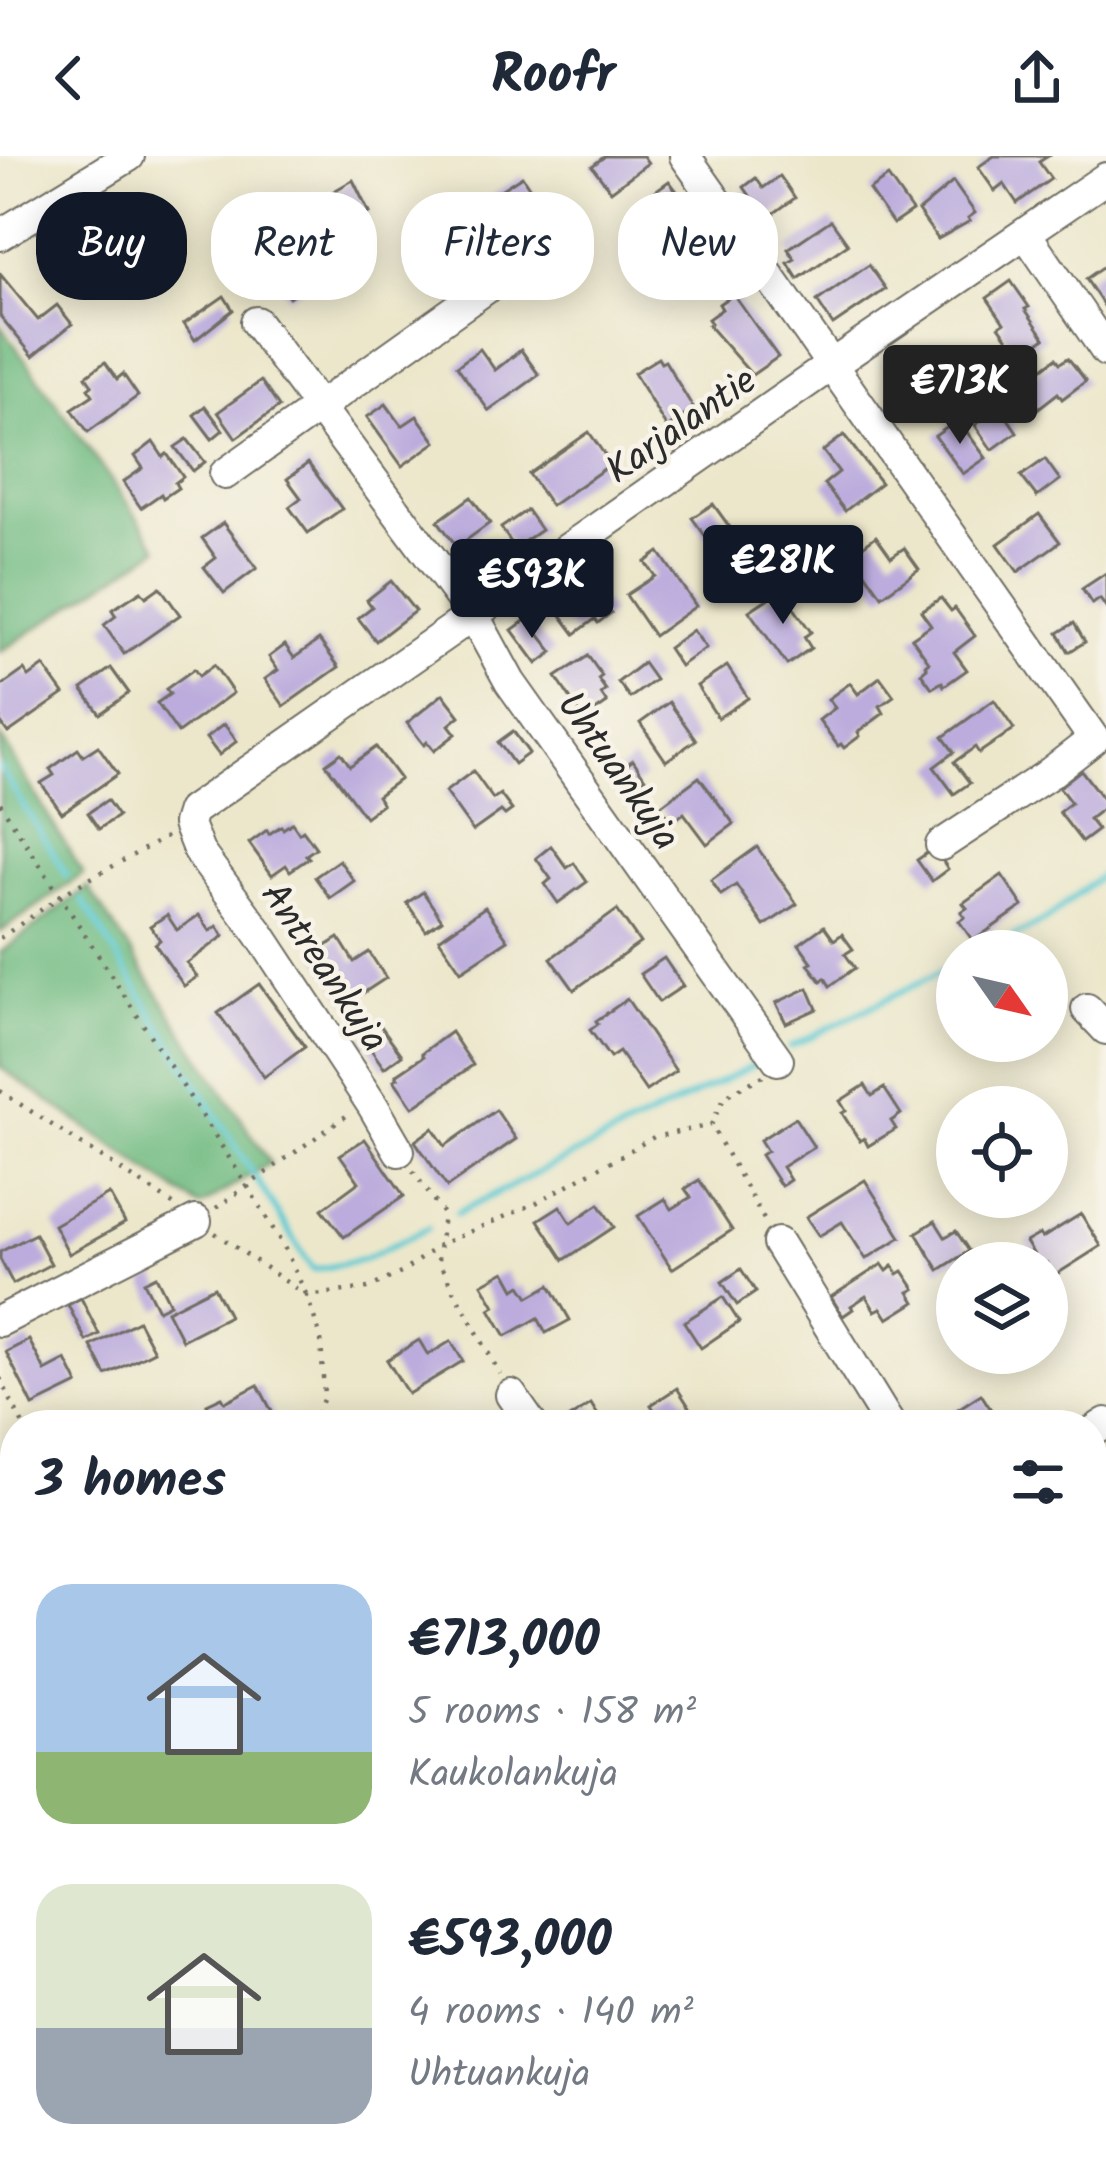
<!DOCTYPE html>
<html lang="en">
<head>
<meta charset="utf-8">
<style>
  :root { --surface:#fff; --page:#f6f6f7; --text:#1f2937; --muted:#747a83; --accent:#111827 }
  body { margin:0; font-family:Kalam,sans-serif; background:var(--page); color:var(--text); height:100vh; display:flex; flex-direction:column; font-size:45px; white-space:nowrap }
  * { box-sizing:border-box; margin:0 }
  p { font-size:39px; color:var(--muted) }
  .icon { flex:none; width:66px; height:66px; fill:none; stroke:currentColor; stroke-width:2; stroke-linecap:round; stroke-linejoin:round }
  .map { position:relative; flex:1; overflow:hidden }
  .side { position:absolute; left:0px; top:1254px; width:1107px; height:768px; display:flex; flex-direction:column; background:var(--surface); border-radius:48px 48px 0 0; box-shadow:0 6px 30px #0003 }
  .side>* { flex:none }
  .hud { position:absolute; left:36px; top:36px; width:1035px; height:108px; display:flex; gap:24px }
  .needle { width:78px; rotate:124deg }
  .fabs { position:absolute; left:936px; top:774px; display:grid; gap:24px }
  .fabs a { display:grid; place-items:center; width:132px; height:132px; border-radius:50%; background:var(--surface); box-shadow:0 6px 30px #0003; font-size:60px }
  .price { position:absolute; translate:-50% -102px; padding:0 27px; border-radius:12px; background:var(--accent); color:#fff; font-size:39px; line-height:78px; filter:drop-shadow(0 3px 6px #0008) }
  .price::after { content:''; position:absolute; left:50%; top:72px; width:36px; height:27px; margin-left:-18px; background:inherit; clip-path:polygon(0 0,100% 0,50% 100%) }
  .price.active { background:#222; color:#fff }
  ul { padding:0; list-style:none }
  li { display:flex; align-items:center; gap:36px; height:300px; padding:0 36px }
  li span { display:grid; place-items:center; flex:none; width:336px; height:240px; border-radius:36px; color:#555 }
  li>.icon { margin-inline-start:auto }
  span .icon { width:144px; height:144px; fill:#fffc; stroke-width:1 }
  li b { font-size:51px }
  h2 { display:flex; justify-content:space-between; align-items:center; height:144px; padding:0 36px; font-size:51px }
  .pill { padding:0 42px; border-radius:48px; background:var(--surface); box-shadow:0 6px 30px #0003; font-size:42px; line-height:108px }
  .pill.active { background:var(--accent); color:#fff }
  header { display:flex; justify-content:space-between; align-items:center; height:156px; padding:0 36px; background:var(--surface); font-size:54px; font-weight:700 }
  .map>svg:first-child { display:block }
  .forest { fill:#72bc83; stroke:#4e7457; stroke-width:3 }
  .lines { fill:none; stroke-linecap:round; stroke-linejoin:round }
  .stream { stroke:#5dcad3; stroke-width:6 }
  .building { fill:#bbacdd }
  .minor-casing { stroke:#6f6d63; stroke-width:34 }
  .major-casing { stroke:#6f6d63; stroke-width:44 }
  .path { stroke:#6f6d63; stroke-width:4.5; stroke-dasharray:3 9; stroke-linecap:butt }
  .minor { stroke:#fff; stroke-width:30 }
  .major { stroke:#ecc669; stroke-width:39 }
  .labels { text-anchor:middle; stroke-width:9; stroke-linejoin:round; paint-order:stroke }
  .street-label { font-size:39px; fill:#2b2b2b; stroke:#f7f3e8 }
</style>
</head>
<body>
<header><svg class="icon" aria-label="back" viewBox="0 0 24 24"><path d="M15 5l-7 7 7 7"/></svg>Roofr<svg class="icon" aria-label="share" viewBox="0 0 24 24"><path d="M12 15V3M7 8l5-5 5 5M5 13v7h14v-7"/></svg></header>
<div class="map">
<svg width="1106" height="2022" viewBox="0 0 1106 2022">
  <rect width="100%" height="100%" fill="#f7f3e8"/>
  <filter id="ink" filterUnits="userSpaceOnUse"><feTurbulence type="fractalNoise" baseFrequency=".00833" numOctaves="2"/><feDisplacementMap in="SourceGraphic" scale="24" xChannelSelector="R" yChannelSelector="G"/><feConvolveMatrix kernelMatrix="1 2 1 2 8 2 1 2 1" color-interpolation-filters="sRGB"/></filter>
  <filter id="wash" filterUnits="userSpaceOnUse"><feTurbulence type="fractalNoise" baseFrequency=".004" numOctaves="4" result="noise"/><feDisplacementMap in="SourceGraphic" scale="48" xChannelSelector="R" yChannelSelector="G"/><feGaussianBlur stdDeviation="2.7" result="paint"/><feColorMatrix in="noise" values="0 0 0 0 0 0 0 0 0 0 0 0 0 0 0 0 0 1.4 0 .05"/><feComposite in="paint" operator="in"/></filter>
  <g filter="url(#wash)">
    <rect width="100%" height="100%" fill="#ece7cb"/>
    <!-- forest -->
    <g class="forest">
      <polygon points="0,168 159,392 0,496"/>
      <polygon points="0,580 83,718 0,776"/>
      <polygon points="88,731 270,1007 200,1051 0,911 0,797"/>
      <polygon points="1106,1303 1106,2022 0,2022 0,1845 15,1838 15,2007 1092,2007 1092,1310"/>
    </g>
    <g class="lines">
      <!-- stream -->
      <g class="stream">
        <polyline points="0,612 67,719"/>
        <polyline points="82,744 313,1114 362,1104 428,1072"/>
        <polyline points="983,795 1046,764 1106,715"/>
        <polyline points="790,891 957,808"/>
        <polyline points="457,1057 758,907"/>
      </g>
    </g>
    <g id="blocks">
      <!-- building -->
      <g class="building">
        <polygon points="605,0 643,0 648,7 611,35 592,10"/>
        <polygon points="994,0 1048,0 1039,6 1051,23 1017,47 1004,28 995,35 978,11"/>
        <polygon points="522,20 541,49 493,80 474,51"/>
        <polygon points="780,20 795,42 766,63 744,31 756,22 763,32"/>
        <polygon points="888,21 912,55 893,68 869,34"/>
        <polygon points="353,24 369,57 356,65 351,57 348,59 334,35"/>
        <polygon points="669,25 688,50 664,69 644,43"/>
        <polygon points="953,26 975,57 968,62 970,65 938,83 918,55"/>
        <polygon points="143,49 165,84 150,92 155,99 144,106 117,66"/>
        <polygon points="556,51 567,67 545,83 534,68"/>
        <polygon points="831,64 848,88 798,123 788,107 795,103 788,93"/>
        <polygon points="272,69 290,95 295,91 317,122 289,141 277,124 274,127 246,87"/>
        <polygon points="660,93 677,117 650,136 633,112"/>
        <polygon points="869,109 886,133 833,169 817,145"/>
        <polygon points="1106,109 1106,153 1086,123"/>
        <polygon points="0,118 38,164 57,149 72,168 33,200 0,160"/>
        <polygon points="1011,125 1029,151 1025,153 1045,182 1020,199 999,170 1004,167 987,142"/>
        <polygon points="733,138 778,201 752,219 708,169 711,167 708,163 722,153 719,148"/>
        <polygon points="224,140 233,154 195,184 184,168"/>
        <polygon points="480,193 495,214 521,194 539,219 489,255 457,210"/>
        <polygon points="941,194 956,215 920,239 906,219"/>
        <polygon points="658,202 661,207 665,205 694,253 667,272 634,217"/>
        <polygon points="1056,202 1060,207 1068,202 1086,225 1062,243 1058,237 1031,258 1025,251 1018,257 1002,235 1026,217 1030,222"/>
        <polygon points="105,206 117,223 123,218 138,240 88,276 72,253 93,239 88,232 92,229 86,220"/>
        <polygon points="261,225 279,251 236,282 218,256"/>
        <polygon points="386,248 402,270 417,260 436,286 402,310 367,261"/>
        <polygon points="205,250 223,274 212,283 194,259"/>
        <polygon points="1000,251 1017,276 992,294 975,269"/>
        <polygon points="958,264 986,302 963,318 935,280"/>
        <polygon points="589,276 611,308 551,350 529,318"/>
        <polygon points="844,279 881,327 845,355 824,328 839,316 823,295"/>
        <polygon points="187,283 205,306 193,315 175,291"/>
        <polygon points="153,286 163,301 167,298 183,321 175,327 178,332 163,342 161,338 141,352 123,326 143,312 135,300"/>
        <polygon points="1045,303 1060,324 1037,341 1021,320"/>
        <polygon points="308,307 342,353 308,377 289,351 301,342 287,323"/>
        <polygon points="471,341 490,367 457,391 438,365"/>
        <polygon points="713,348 739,384 727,393 714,375 706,381 692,362"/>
        <polygon points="527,354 541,374 515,392 501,372"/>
        <polygon points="1039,358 1060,386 1018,416 998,388"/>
        <polygon points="223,367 257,412 224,437 204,411 216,402 202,382"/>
        <polygon points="876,380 891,401 904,392 919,413 882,440 852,398"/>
        <polygon points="659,396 696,450 654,480 626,439 655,420 645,406"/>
        <polygon points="1106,417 1106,452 1100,443 1092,448 1082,433"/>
        <polygon points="585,422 611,457 598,467 595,463 575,478 552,447"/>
        <polygon points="391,425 415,455 376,485 358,462 372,451 367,444"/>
        <polygon points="160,431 180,459 124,498 104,469 116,460 112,454 141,435 146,441"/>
        <polygon points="781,434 811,476 804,481 811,492 787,509 749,455"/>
        <polygon points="941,442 951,455 955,452 975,480 954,496 967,514 944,530 942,526 932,532 921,517 927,512 925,509 929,506 912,482 931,469 921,455"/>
        <polygon points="527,463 553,496 537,508 512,474"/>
        <polygon points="1074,467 1085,486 1069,496 1058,477"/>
        <polygon points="693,474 706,492 680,510 668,492"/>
        <polygon points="319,484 339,511 284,550 265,523 278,514 269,501 285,489 294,502"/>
        <polygon points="588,500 602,520 598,523 606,534 601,538 607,547 584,563 556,521"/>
        <polygon points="643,507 655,524 630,542 618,526"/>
        <polygon points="214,509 233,537 178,577 157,547 170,538 166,533 194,513 199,520"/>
        <polygon points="44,510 64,538 8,577 0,566 0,531 24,514 29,521"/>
        <polygon points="727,510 748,542 718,562 697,530"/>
        <polygon points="111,512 129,537 100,558 82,533"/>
        <polygon points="880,521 894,540 880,550 884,557 858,576 860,580 844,592 841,588 838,590 819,564 835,552 828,543 850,527 858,538"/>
        <polygon points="443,538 460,560 449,569 456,578 434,595 427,586 424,589 407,567"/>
        <polygon points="994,544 1014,573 979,597 975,591 954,606 970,627 954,638 934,611 954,596 943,581"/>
        <polygon points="669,546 696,584 666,605 640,567"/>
        <polygon points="224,568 237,585 219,599 206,582"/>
        <polygon points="513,575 529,597 514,608 498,586"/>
        <polygon points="98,590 118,618 62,657 41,627 54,619 50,613 78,593 83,600"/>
        <polygon points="376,591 400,623 377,640 382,648 365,661 326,608 341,597 350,610"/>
        <polygon points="633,604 645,622 628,634 616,617"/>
        <polygon points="1081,614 1106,647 1106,650 1089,663 1098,674 1082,686 1059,656 1071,647 1059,631"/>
        <polygon points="473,615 493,643 500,638 512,654 505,659 501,655 473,675 445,636"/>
        <polygon points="699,621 734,668 707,688 684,657 672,666 660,650"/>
        <polygon points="107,644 118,660 99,673 88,657"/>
        <polygon points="292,667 299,677 303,674 316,692 306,699 309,702 290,715 286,709 272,719 249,687 267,674 269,678 281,670 283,673"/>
        <polygon points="551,690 567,712 574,707 587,726 558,747 545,728 551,723 536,702"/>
        <polygon points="757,691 797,748 764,770 736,729 721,739 711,724"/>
        <polygon points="934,692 948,713 932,725 917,704"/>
        <polygon points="339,704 354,725 330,742 315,721"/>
        <polygon points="1002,719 1023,750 973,785 959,765 965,761 961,756 967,752 963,747"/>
        <polygon points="423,736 442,764 426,775 407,747"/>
        <polygon points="485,751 508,784 461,815 439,783"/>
        <polygon points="617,754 640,787 574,834 551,802"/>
        <polygon points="167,759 177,774 199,759 210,775 217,770 224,780 187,807 197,821 184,830 155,788 160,784 150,770"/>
        <polygon points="824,770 834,784 842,778 853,793 845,798 855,812 830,830 825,822 821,825 808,808 812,806 799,788"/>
        <polygon points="339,782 354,806 369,796 386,822 348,847 315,797"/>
        <polygon points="664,802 683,830 659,846 640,818"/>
        <polygon points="259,828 305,891 264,921 218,857"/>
        <polygon points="808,832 817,853 786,867 776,847"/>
        <polygon points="627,843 676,915 646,935 619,896 610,902 590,874 598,868 596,865"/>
        <polygon points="380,869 402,899 384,912 363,882"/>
        <polygon points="451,876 473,909 413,951 394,924 398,922 396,919 424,900 422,897"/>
        <polygon points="865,929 872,940 884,932 901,958 891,965 896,973 868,990 864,982 860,985 842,957 846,955 840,945"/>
        <polygon points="496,954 516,983 447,1031 415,985 433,972 445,990"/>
        <polygon points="795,962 814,991 782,1011 790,1024 781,1030 761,999 767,995 760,984"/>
        <polygon points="365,983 404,1040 344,1081 322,1053 359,1026 340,999"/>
        <polygon points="699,1024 732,1074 672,1113 638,1060 665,1043 672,1053 691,1041 685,1033"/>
        <polygon points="865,1024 901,1081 866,1103 842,1066 819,1080 806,1061"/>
        <polygon points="109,1038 125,1067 69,1098 54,1069"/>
        <polygon points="599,1048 614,1071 564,1104 538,1064 560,1050 571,1067"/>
        <polygon points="1081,1058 1101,1090 1049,1123 1047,1107 1039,1107 1026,1086 1040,1078 1042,1082"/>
        <polygon points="935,1065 945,1081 956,1075 969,1095 939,1114 916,1077"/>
        <polygon points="35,1078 51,1108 13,1128 0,1103 0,1096"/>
        <polygon points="882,1108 887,1115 893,1110 898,1118 903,1115 915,1133 909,1136 915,1146 888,1163 881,1152 875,1155 866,1140 851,1150 853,1153 843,1160 831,1141"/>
        <polygon points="741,1113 756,1136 737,1149 722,1126"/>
        <polygon points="505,1115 515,1133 521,1129 529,1141 550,1129 570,1164 546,1177 538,1162 506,1180 490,1153 495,1150 482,1128"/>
        <polygon points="156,1120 170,1148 158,1154 144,1126"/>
        <polygon points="214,1131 229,1160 182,1184 167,1155"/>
        <polygon points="723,1141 739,1166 701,1192 684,1166"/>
        <polygon points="81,1142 99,1178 86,1185 68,1149"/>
        <polygon points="138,1165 154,1195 106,1219 91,1190"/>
        <polygon points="29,1184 45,1215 66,1204 78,1228 33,1250 6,1196"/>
        <polygon points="419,1184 428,1199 451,1185 463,1205 408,1238 387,1204"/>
        <polygon points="258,1229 279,1269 218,1269 207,1248 222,1241 225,1246"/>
        <polygon points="677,1232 701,1269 664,1269 651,1249"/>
        <polygon points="981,1238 997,1263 988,1269 944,1269 941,1264"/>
        <polygon points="591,1248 604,1269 558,1269"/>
        <polygon points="9,1358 15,1369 15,1386 0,1394 0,1363"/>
        <polygon points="15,1534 15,1579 0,1586 0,1542"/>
        <polygon points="15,1687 15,1725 0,1731 0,1694"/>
      </g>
    </g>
  </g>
  <g filter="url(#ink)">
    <use href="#blocks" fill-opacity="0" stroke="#6f6d63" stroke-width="3"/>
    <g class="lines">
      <defs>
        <g id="minor">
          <polyline points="685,0 1094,583 1046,620 941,689"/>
          <polyline points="1026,78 1106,195"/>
          <polyline points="0,79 129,0"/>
          <polyline points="256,166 474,460 510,526 778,904"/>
          <polyline points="225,318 492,128"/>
          <polyline points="1087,853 1106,873"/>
          <polyline points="399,995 373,950 259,777 199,696 188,668 192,655 830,210 1106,22"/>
          <polyline points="778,1087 890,1269"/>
          <polyline points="0,1165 196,1065"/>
          <polyline points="511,1239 532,1269"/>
          <polyline points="1092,1276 1106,1267"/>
          <polyline points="0,1436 15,1429"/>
          <polyline points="0,1807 15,1800"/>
          <polyline points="1092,1898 1106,1892"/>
          <polyline points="884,2022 887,2007"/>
        </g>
        <g id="major">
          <polyline points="1092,1628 1106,1618"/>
          <polyline points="422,2022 454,2007"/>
        </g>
      </defs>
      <!-- minor casing -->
      <use href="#minor" class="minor-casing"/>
      <!-- major casing -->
      <use href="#major" class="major-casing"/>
      <!-- path -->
      <g class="path">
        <polyline points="0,647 248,1031 284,1091 307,1140"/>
        <polyline points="0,782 73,732 168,680"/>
        <polyline points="763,920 725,940 711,969 766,1067"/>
        <polyline points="0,935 176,1050"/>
        <polyline points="413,1015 443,1058 438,1105 500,1218"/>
        <polyline points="216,1052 349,958"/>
        <polyline points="215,1077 304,1138"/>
        <polyline points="0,1222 23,1269"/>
        <polyline points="313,1269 324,1241 321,1182 307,1140 368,1132 401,1117 439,1089 534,1048 654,981 711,969"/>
        <polyline points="1092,1415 1106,1410"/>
        <polyline points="1092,1474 1106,1465"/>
        <polyline points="1092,1719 1106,1715"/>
        <polyline points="0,1863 15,1883"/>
        <polyline points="0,2002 15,1994"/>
        <polyline points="97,2007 102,2022"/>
        <polyline points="488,2007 491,2022"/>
        <polyline points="201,2022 231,2007"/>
        <polyline points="827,2022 843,2007"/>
      </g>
      <!-- minor -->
      <use href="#minor" class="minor"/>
      <!-- major -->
      <use href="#major" class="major"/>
    </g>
  </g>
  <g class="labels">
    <!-- street labels -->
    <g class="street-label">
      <text transform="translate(680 268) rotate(-35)" y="14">Karjalantie</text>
      <text transform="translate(620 614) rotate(55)" y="14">Uhtuankuja</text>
      <text transform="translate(326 810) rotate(56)" y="14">Antreankuja</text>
    </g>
  </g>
</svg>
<div class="fabs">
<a><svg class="needle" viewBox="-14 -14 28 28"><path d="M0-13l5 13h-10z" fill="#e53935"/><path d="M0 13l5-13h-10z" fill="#747a83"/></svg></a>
<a><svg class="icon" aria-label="locate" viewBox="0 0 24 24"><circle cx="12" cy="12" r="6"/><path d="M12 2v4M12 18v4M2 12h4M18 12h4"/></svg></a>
<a><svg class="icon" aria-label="layers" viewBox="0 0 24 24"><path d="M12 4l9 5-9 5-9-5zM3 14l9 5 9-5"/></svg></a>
</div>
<b class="price active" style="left:960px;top:291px">€713K</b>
<b class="price" style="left:783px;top:471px">€281K</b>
<b class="price" style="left:532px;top:485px">€593K</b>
<div class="hud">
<a class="pill active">Buy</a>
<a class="pill">Rent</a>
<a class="pill">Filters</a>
<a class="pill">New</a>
</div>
<section class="side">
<h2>3 homes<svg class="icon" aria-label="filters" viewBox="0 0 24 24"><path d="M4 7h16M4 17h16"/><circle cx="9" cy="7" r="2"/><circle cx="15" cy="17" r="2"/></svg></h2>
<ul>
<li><span style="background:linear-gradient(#a9c7e8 70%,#8fb573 0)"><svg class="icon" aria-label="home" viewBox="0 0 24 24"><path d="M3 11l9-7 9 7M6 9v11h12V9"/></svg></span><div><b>€713,000</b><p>5 rooms · 158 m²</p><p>Kaukolankuja</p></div></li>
<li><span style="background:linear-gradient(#dfe7d0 60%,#9aa5b1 0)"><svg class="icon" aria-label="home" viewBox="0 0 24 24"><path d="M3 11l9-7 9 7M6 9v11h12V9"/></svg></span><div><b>€593,000</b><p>4 rooms · 140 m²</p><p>Uhtuankuja</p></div></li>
</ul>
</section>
</div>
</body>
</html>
